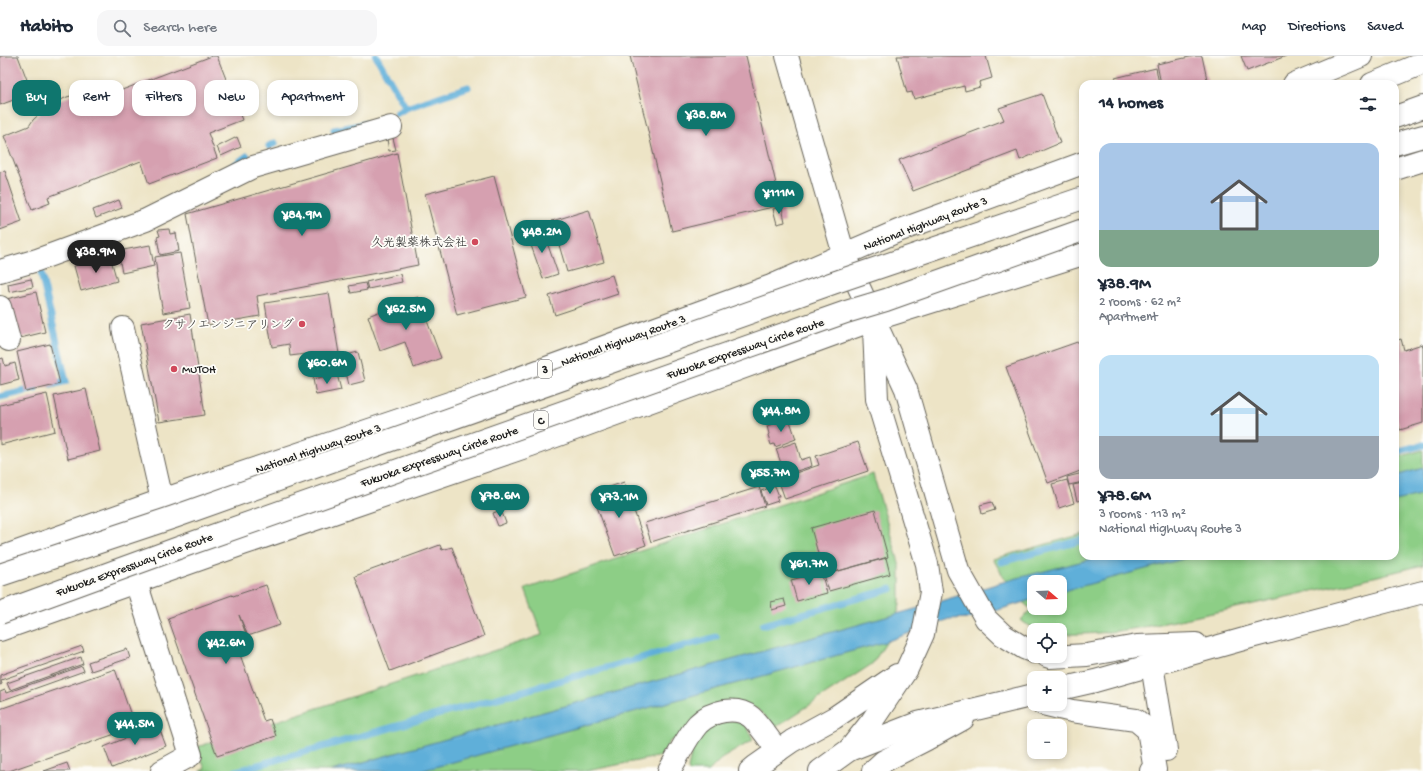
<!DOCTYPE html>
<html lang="en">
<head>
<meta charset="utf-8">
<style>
  :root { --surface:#fff; --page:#f6f6f7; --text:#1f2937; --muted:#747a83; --line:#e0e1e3; --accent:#0f766e }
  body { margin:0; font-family:"Gochi Hand","Klee One",sans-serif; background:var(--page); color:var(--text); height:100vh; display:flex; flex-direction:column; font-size:15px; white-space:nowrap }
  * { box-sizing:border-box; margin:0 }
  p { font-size:13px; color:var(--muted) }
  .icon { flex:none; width:22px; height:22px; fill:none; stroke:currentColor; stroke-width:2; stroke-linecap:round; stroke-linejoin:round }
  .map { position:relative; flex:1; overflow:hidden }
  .details { position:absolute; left:1079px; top:24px; width:320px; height:480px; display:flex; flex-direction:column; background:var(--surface); border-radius:12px; box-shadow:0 2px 6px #0003 }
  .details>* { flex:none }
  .top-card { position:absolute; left:12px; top:24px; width:380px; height:36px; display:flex; gap:8px }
  .needle { width:26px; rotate:109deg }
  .fabs { position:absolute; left:1027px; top:519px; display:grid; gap:8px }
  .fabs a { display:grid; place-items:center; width:40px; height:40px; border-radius:8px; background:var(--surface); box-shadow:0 2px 6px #0003; font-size:20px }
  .price { position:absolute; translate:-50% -34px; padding:0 9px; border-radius:14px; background:var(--accent); color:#fff; font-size:13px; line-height:26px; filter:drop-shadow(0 1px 2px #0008) }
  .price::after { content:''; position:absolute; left:50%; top:24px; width:12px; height:9px; margin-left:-6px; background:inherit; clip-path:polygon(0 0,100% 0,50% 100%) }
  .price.selected { background:#222; color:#fff }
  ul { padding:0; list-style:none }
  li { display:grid; align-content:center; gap:8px; height:212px; padding:0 20px }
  li span { display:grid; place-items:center; height:124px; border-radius:12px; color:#555 }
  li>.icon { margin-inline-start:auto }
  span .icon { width:72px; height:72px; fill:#fffc; stroke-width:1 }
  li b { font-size:17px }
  h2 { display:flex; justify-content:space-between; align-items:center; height:48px; padding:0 20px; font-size:17px }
  .chip { padding:0 14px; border-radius:12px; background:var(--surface); box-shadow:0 2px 6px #0003; font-size:14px; line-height:36px }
  .chip.selected { background:var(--accent); color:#fff }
  header { display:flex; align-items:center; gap:24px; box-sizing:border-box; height:56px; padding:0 20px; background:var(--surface); border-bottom:1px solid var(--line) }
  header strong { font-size:19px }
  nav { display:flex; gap:22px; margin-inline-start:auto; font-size:14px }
  .search { width:280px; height:36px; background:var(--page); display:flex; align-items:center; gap:10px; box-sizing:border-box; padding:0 14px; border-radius:12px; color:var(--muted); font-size:15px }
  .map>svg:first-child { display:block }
  .green { fill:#8dce86; stroke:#547551; fill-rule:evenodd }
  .water { fill:#5fafd9; stroke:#3e667a }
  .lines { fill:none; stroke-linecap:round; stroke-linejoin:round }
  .stream { stroke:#5fafd9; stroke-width:7 }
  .building { fill:#d6a0b0 }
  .minor-casing { stroke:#656258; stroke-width:24 }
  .highway-casing { stroke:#656258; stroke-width:24 }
  .minor { stroke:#fff; stroke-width:22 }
  .highway { stroke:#fff; stroke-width:22 }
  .highway-bridge-casing { stroke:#656258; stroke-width:24; stroke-linecap:butt }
  .highway-bridge { stroke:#fff; stroke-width:22 }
  .poi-dot { fill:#d1495b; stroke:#fdfcf7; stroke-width:1.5 }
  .labels { text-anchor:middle; stroke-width:3.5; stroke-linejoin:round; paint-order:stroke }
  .shield { fill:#fdfcf7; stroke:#605f5e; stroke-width:1 }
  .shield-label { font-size:11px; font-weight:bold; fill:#1c1c1c }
  .street-label { font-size:12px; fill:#1c1c1c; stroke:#fdfcf7 }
  .poi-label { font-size:12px; fill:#1c1c1c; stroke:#fdfcf7; text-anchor:end }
</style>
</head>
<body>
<header>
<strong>Habito</strong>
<div class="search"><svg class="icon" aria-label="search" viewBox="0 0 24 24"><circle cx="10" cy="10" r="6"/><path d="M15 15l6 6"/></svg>Search here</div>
<nav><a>Map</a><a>Directions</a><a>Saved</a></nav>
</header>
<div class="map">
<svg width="1423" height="715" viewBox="0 0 1423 715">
  <rect width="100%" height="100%" fill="#fdfcf7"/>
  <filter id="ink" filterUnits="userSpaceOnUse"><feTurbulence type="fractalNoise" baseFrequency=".025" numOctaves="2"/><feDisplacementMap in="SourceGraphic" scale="8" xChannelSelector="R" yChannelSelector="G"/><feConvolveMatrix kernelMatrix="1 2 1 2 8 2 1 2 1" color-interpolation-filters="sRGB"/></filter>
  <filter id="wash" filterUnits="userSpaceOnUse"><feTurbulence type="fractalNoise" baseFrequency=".012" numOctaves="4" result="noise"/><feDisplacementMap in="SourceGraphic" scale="16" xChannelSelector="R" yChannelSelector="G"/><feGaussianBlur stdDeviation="0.9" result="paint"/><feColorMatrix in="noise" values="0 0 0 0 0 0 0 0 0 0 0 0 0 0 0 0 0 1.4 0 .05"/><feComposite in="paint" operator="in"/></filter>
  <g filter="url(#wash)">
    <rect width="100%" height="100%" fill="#ede4c6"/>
    <!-- green -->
    <g class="green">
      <path d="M1423 394V509C1356 526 1289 540 1222 555 1168 566 1115 580 1060 578V574C1046 574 1031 574 1021 564L1031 553 1009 535 1006 525 993 503 1083 478V500H1395V402ZM1034 526H1060V552H1034Z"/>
      <polygon points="873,418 900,510 900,549 890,581 872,608 776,671 756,652 670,685 662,700 587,715 200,715 205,713 197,691 542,579 525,533"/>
      <polygon points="734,664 747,670 753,684 721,703 709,715 689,715 688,712 692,695 704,675 716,667"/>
    </g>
    <!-- water -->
    <g class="water">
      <polygon points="1423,412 1423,438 1395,445 1395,420"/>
      <polygon points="1103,500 1194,500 1060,536 1060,526 1034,526 1034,543 972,562 949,563 885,586 421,715 331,715 915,553 1006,525"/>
    </g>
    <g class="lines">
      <!-- stream -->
      <g class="stream">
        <polyline points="376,0 406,52"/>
        <polyline points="397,57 406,52 468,31"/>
        <polyline points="334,74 365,68"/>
        <polyline points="269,90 275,87"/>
        <polyline points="233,110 247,100"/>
        <polyline points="40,213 66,325 51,329"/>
        <polyline points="0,341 35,333"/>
        <polyline points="1395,396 1423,389"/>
        <polyline points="1001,506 1083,484"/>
        <polyline points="763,569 891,533"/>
        <polyline points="236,715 716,581"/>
      </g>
    </g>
    <g id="blocks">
      <!-- building -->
      <g class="building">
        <polygon points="0,0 18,0 32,37 0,49"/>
        <polygon points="212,0 217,0 242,64 208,77 217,102 149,128 141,105 48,141 50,147 32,154 4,80 29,70 33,64 47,51 67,41 89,35 114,37"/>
        <polygon points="630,0 746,0 781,149 672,175"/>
        <polygon points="897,0 986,0 992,22 979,26 980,31 965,35 964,30 914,43 912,36 907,37"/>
        <polygon points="1194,0 1202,0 1208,28 1161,28 1157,8"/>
        <polygon points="1241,0 1286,0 1247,15"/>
        <polygon points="1156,12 1159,28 1116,28 1115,22"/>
        <polygon points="1042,38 1060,87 1020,104 1017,95 913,135 899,104 1004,64 999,52"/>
        <polygon points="237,81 241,91 221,100 217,91"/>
        <polygon points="393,82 396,94 389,95 387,83"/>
        <polygon points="397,97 418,209 257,240 260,260 208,269 187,158"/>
        <polygon points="5,115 22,166 0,174 0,116"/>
        <polygon points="494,120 526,241 457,259 425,138"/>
        <polygon points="119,144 122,152 96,162 93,154"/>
        <polygon points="782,151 785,166 777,168 773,153"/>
        <polygon points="589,154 604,206 567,216 552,165"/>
        <polygon points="542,172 558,218 543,223 527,178"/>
        <polygon points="169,173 170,178 176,177 179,195 160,199 157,181 160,180 158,174"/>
        <polygon points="150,189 154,210 122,217 118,195"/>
        <polygon points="180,197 190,252 163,257 156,217 157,217 155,201"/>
        <polygon points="110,200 117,225 81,235 74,210"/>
        <polygon points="400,218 402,226 368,233 366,226"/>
        <polygon points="612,219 618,238 555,259 549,240"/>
        <polygon points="31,223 33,231 9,236 8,228"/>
        <polygon points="365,227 367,234 351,237 349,230"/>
        <polygon points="36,236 45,276 12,284 2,244"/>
        <polygon points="329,237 342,316 310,321 306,298 290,300 289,288 272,291 265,247"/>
        <polygon points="418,241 441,302 414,312 405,286 380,295 368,260"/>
        <polygon points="190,258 205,359 159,366 141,267"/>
        <polygon points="1401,283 1404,294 1422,288 1423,291 1423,367 1400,374 1395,357 1395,285"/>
        <polygon points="1083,284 1083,414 1048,427 1006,311"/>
        <polygon points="50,288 60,328 26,336 17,296"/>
        <polygon points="358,296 365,325 349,329 342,300"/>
        <polygon points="3,302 5,310 15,307 19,324 0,329 0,303"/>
        <polygon points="337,318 341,334 316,339 313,323"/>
        <polygon points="86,333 100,395 68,403 54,340"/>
        <polygon points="47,338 55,375 0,389 0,349"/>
        <polygon points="789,362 796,383 775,391 774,388 771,389 768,379 769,378 767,370"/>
        <polygon points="796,386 801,404 810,401 812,410 778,421 775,413 782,410 776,393"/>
        <polygon points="858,386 868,415 785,443 778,423 819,409 816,400"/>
        <polygon points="1083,417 1083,426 1069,429 1067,421"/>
        <polygon points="1067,424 1074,447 1059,452 1052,428"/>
        <polygon points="624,426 646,489 615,500 592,437"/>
        <polygon points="1083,427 1083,444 1077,445 1073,429"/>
        <polygon points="775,430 779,440 776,440 778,445 766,449 761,435"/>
        <polygon points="759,431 765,450 651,486 645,467"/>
        <polygon points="992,446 995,454 982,458 980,449"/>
        <polygon points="501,454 506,467 498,470 493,457"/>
        <polygon points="875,454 888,501 824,519 811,472"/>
        <polygon points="440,489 442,494 452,491 484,580 390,615 355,520"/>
        <polygon points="886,502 890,518 829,535 824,519"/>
        <polygon points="821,516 827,537 797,545 791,524"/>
        <polygon points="266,529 280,569 248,580 239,559 250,589 238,593 264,665 270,663 276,680 217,700 168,562 232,539 233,540"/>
        <polygon points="784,543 786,550 772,554 771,546"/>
        <polygon points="82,590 84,595 1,624 2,628 0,629 0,619"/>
        <polygon points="127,593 130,602 91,615 88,606"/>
        <polygon points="81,601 83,608 10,634 7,627"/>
        <polygon points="82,610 84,615 0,645 0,636 5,634 6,637"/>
        <polygon points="115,613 135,671 9,715 0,715 0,653"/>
        <polygon points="158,669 166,690 112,712 104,691"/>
        <polygon points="67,707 70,715 44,715"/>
      </g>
    </g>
  </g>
  <g filter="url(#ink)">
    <use href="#blocks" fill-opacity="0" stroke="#656258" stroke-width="1"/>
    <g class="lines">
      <defs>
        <g id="minor">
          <polyline points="787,0 844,199 906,333 958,514 986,563 1003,579 1024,592 1034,596"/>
          <polyline points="0,215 37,204 146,164 253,111 391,71"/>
          <polyline points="0,251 9,284"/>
          <polyline points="123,272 162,444"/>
          <polyline points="136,526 191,699 162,715"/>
          <polyline points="1047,600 1050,601 1087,599 1137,590 1196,588"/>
          <polyline points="1152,609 1166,694"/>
          <polyline points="1060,633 1095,625 1251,581 1423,536"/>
          <polyline points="1043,648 1072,655 1136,664 1148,674 1155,714 1151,715"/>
          <polyline points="849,694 872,665 907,613 923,578 931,536 927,508 877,343 874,273"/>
          <path d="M669 715C677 702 688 679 698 668 711 655 736 649 751 661 759 668 771 686 778 695"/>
          <polyline points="750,715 756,710 792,685 834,662 897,619"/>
          <polyline points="820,715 849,694 918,667 1034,639"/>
          <polyline points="873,715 884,705 927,683 963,663"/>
        </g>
        <g id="highway">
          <polyline points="1294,28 1361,0"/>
          <polyline points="1372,28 1423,7"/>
          <polyline points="1395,61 1423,51"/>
          <polyline points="1395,88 1423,80"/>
          <polyline points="1395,113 1423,104"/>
          <polyline points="0,502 162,444 467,341 771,230 898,175 1083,107"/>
          <polyline points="0,574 243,488 531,389 873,264 1083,198"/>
        </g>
      </defs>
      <!-- minor casing -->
      <use href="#minor" class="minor-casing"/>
      <!-- highway casing -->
      <use href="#highway" class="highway-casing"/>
      <!-- minor -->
      <use href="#minor" class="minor"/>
      <!-- highway -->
      <use href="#highway" class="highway"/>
      <defs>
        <g id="highway-bridge">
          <polyline points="0,519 174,461 833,227 1083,142"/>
          <polyline points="0,557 181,491 846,256 886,244 1083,174"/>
        </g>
      </defs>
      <!-- highway-bridge casing -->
      <use href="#highway-bridge" class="highway-bridge-casing"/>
      <!-- highway-bridge -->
      <use href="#highway-bridge" class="highway-bridge"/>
    </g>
  </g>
  <!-- markers -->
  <g class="poi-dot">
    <circle cx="475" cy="186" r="4"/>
    <circle cx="302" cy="268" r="4"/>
    <circle cx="174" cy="313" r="4"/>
  </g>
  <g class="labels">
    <!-- shield labels -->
    <g class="shield">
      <rect x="538" y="304" width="14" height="18" rx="3"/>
      <rect x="534" y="355" width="14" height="18" rx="3"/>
    </g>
    <g class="shield-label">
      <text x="545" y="317">3</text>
      <text x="541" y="368">C</text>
    </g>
    <!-- street labels -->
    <g class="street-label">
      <text transform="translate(925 167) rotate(-21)" y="4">National Highway Route 3</text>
      <text transform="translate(623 284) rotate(-20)" y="4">National Highway Route 3</text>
      <text transform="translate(745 292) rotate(-19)" y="4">Fukuoka Expressway Circle Route</text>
      <text transform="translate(318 392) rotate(-19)" y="4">National Highway Route 3</text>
      <text transform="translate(439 400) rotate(-19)" y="4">Fukuoka Expressway Circle Route</text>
      <text transform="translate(134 508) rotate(-20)" y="4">Fukuoka Expressway Circle Route</text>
    </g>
    <!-- poi labels -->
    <g class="poi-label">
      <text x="467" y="190">久光製薬株式会社</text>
      <text x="294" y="272">クサノエンジニアリング</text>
      <text x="182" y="317" text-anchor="start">MUTOH</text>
    </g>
  </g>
</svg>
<div class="fabs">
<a><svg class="needle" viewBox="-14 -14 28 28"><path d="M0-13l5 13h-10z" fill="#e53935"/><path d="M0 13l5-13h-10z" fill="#747a83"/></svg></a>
<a><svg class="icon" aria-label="locate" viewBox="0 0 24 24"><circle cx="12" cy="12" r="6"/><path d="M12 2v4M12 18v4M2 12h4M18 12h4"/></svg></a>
<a>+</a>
<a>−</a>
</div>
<b class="price" style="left:706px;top:81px">¥38.8M</b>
<b class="price" style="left:779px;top:159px">¥111M</b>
<b class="price" style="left:302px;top:181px">¥84.9M</b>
<b class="price" style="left:542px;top:198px">¥48.2M</b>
<b class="price selected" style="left:96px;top:218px">¥38.9M</b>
<b class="price" style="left:406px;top:275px">¥62.5M</b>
<b class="price" style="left:327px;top:329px">¥60.6M</b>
<b class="price" style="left:781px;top:377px">¥44.8M</b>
<b class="price" style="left:770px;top:439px">¥55.7M</b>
<b class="price" style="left:500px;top:462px">¥78.6M</b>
<b class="price" style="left:619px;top:463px">¥73.1M</b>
<b class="price" style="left:809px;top:530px">¥61.7M</b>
<b class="price" style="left:226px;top:609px">¥42.6M</b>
<b class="price" style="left:135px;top:690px">¥44.5M</b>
<div class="top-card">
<a class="chip selected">Buy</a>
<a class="chip">Rent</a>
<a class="chip">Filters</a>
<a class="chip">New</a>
<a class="chip">Apartment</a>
</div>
<section class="details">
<h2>14 homes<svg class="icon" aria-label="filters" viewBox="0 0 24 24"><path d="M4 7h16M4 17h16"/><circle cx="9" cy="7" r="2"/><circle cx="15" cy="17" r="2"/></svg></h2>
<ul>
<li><span style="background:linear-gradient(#a9c7e8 70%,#7fa58c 0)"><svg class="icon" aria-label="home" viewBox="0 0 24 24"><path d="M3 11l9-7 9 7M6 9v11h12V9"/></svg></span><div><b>¥38.9M</b><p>2 rooms · 62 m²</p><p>Apartment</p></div></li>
<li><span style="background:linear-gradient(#bfe0f5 65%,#9aa5b1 0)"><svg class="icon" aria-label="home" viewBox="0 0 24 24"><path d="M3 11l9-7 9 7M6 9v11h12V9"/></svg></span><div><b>¥78.6M</b><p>3 rooms · 113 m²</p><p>National Highway Route 3</p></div></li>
</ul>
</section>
</div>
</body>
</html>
